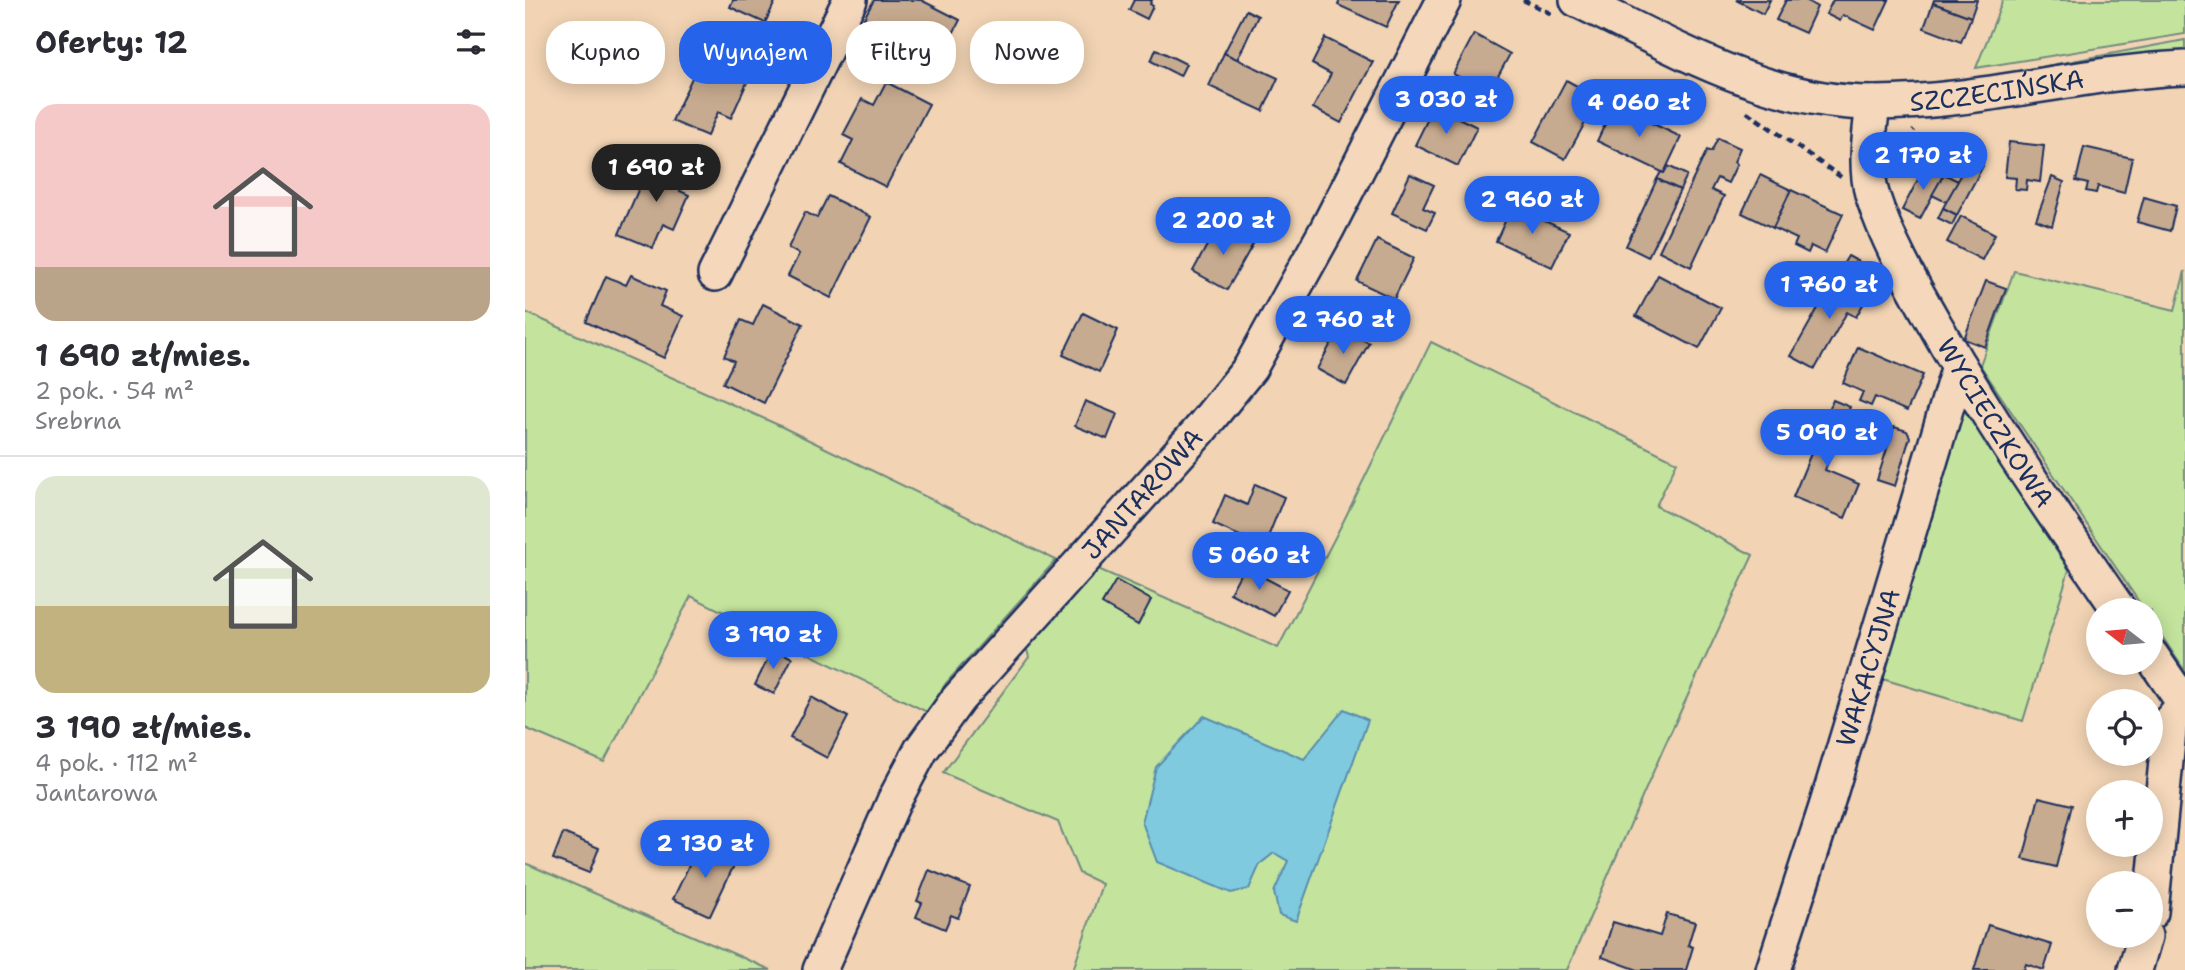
<!DOCTYPE html>
<html lang="pl">
<head>
<meta charset="utf-8">
<style>
  :root { --surface:#fff; --page:#f2f2f3; --text:#2b2b33; --muted:#7c7c81; --line:#e1e1e2; --accent:#2563eb }
  body { margin:0; font-family:"Shantell Sans",sans-serif; background:var(--page); color:var(--text); height:100vh; display:flex; flex-direction:column; font-size:26px; white-space:nowrap }
  * { box-sizing:border-box; margin:0 }
  p { font-size:23px; color:var(--muted) }
  .icon { flex:none; width:38px; height:38px; fill:none; stroke:currentColor; stroke-width:2; stroke-linecap:round; stroke-linejoin:round }
  .map { position:relative; flex:1; overflow:hidden }
  .details { display:flex; flex-direction:column; background:var(--surface); width:525px }
  .details>* { flex:none }
  .guide { position:absolute; left:21px; top:21px; width:665px; height:63px; display:flex; gap:14px }
  .needle { width:46px; rotate:286deg }
  .tools { position:absolute; left:1561px; top:598px; display:grid; gap:14px }
  .tools a { display:grid; place-items:center; width:77px; height:77px; border-radius:50%; background:var(--surface); box-shadow:0 4px 18px #0003; font-size:35px }
  .price { position:absolute; translate:-50% -60px; padding:0 16px; border-radius:24px; background:var(--accent); color:#fff; font-size:23px; line-height:46px; filter:drop-shadow(0 2px 4px #0008) }
  .price::after { content:''; position:absolute; left:50%; top:42px; width:21px; height:16px; margin-left:-10px; background:inherit; clip-path:polygon(0 0,100% 0,50% 100%) }
  .price.current { background:#222; color:#fff }
  ul { padding:0; list-style:none }
  li { display:grid; align-content:center; gap:14px; height:371px; padding:0 35px }
  li+li { border-top:2px solid var(--line) }
  li span { display:grid; place-items:center; height:217px; border-radius:21px; color:#555 }
  li>.icon { margin-inline-start:auto }
  span .icon { width:126px; height:126px; fill:#fffc; stroke-width:1 }
  li b { font-size:30px }
  h2 { display:flex; justify-content:space-between; align-items:center; height:84px; padding:0 35px; font-size:30px }
  .pill { padding:0 24px; border-radius:28px; background:var(--surface); box-shadow:0 4px 18px #0003; font-size:24px; line-height:63px }
  .pill.current { background:var(--accent); color:#fff }
  main { display:flex; flex:1; min-height:0 }
  .map>svg:first-child { display:block }
  .green { fill:#c4e49d; stroke:#708a7e; stroke-width:2 }
  .water { fill:#80cae0; stroke:#588cac; stroke-width:2 }
  .building { fill:#c7ab90; stroke:#1b2f5e; stroke-width:2 }
  .lines { fill:none; stroke-linecap:round; stroke-linejoin:round }
  .minor-casing { stroke:#1b2f5e; stroke-width:38 }
  .path { stroke:#1b2f5e; stroke-width:4.5; stroke-dasharray:7 5; stroke-linecap:butt }
  .minor { stroke:#f5d8bb; stroke-width:33 }
  .labels { text-anchor:middle; stroke-width:5; stroke-linejoin:round; paint-order:stroke }
  .street-label { font-size:26px; fill:#1b2f5e; stroke:#f5d8bb }
</style>
</head>
<body>
<main>
<section class="details">
<h2>Oferty: 12<svg class="icon" aria-label="filters" viewBox="0 0 24 24"><path d="M4 7h16M4 17h16"/><circle cx="9" cy="7" r="2"/><circle cx="15" cy="17" r="2"/></svg></h2>
<ul>
<li><span style="background:linear-gradient(#f6c9c9 75%,#b9a48a 0)"><svg class="icon" aria-label="home" viewBox="0 0 24 24"><path d="M3 11l9-7 9 7M6 9v11h12V9"/></svg></span><div><b>1 690 zł/mies.</b><p>2 pok. · 54 m²</p><p>Srebrna</p></div></li>
<li><span style="background:linear-gradient(#dfe7d0 60%,#c2b280 0)"><svg class="icon" aria-label="home" viewBox="0 0 24 24"><path d="M3 11l9-7 9 7M6 9v11h12V9"/></svg></span><div><b>3 190 zł/mies.</b><p>4 pok. · 112 m²</p><p>Jantarowa</p></div></li>
</ul>
</section>
<div class="map">
<svg width="1660" height="970" viewBox="0 0 1660 970">
  <rect width="100%" height="100%" fill="#f2d4b4"/>
  <filter id="ink" filterUnits="userSpaceOnUse"><feTurbulence type="fractalNoise" baseFrequency=".0143" numOctaves="2"/><feDisplacementMap in="SourceGraphic" scale="14" xChannelSelector="R" yChannelSelector="G"/><feConvolveMatrix kernelMatrix="1 2 1 2 8 2 1 2 1" color-interpolation-filters="sRGB"/></filter>
  <g filter="url(#ink)">
    <!-- green -->
    <g class="green">
      <polygon points="1478,0 1660,0 1660,34 1451,68"/>
      <polygon points="1660,40 1660,56 1445,80"/>
      <polygon points="1489,271 1650,310 1660,271 1660,671 1626,620 1626,611 1620,611 1455,365"/>
      <polygon points="0,312 251,424 531,560 421,683 402,712 166,596 79,762 0,728"/>
      <polygon points="906,342 1152,462 1131,506 1228,555 1139,747 1042,970 548,970 577,884 554,873 533,822 418,773 504,657 498,636 564,565 753,648 820,518"/>
      <polygon points="1431,396 1544,570 1498,721 1351,677"/>
      <polygon points="0,863 246,970 0,970"/>
    </g>
    <!-- water -->
    <polygon class="water" points="819,709 843,720 771,921 754,915 749,892 763,861 749,853 735,864 724,889 706,893 632,862 617,822 631,767 679,716 779,759"/>
    <!-- building -->
    <g class="building">
      <polygon points="208,0 251,0 240,23 205,7"/>
      <polygon points="349,0 396,0 435,20 414,61 389,48 386,54 358,40 363,31 339,18"/>
      <polygon points="609,0 627,0 625,4 628,6 622,19 604,10"/>
      <polygon points="815,0 874,0 861,27 813,5"/>
      <polygon points="1211,0 1245,0 1238,14"/>
      <polygon points="1261,0 1280,0 1292,7 1280,33 1251,20"/>
      <polygon points="1308,0 1364,0 1350,30 1318,15 1315,21 1301,14"/>
      <polygon points="1409,0 1452,0 1446,17 1408,3"/>
      <polygon points="1408,3 1446,17 1436,42 1399,28"/>
      <polygon points="721,10 733,16 712,60 699,53"/>
      <polygon points="949,34 985,54 964,93 928,74"/>
      <polygon points="800,38 848,62 816,123 788,108 806,74 787,64"/>
      <polygon points="183,43 220,60 213,73 224,78 206,118 193,112 182,136 147,121"/>
      <polygon points="631,49 661,64 655,76 626,61"/>
      <polygon points="699,53 753,78 738,111 684,86"/>
      <polygon points="1041,80 1074,98 1040,159 1008,142"/>
      <polygon points="361,82 404,104 361,187 316,164 328,140 318,135 337,99 349,105"/>
      <polygon points="1089,105 1156,137 1139,173 1072,141"/>
      <polygon points="909,106 952,127 933,166 890,145"/>
      <polygon points="1193,138 1215,148 1209,162 1212,164 1203,183 1192,178 1186,190 1199,196 1166,267 1134,251 1182,150 1186,152"/>
      <polygon points="1484,142 1519,146 1515,182 1502,180 1501,190 1490,189 1491,178 1480,177"/>
      <polygon points="1559,147 1607,158 1599,193 1573,186 1571,193 1561,191 1563,184 1551,181"/>
      <polygon points="127,158 163,173 155,191 164,195 149,229 138,224 128,248 94,234"/>
      <polygon points="1444,158 1458,166 1432,215 1418,208"/>
      <polygon points="1401,164 1419,174 1395,219 1377,210"/>
      <polygon points="1143,166 1162,175 1155,190 1132,179 1136,172 1139,173"/>
      <polygon points="885,174 909,185 898,208 910,213 902,229 867,213"/>
      <polygon points="1419,174 1433,181 1421,202 1407,195"/>
      <polygon points="1235,175 1266,190 1248,228 1217,213"/>
      <polygon points="1527,177 1539,182 1527,226 1511,220"/>
      <polygon points="1132,179 1155,190 1123,257 1101,246"/>
      <polygon points="1266,190 1318,214 1300,253 1286,246 1283,253 1269,246 1272,239 1248,228"/>
      <polygon points="303,196 346,217 306,298 263,276 274,254 263,248 280,212 292,218"/>
      <polygon points="1619,197 1651,206 1645,231 1612,222"/>
      <polygon points="987,206 1044,232 1027,267 971,241"/>
      <polygon points="1418,208 1432,215 1427,225 1413,218"/>
      <polygon points="1436,216 1470,234 1457,260 1422,242"/>
      <polygon points="693,225 728,244 702,290 668,271"/>
      <polygon points="852,240 889,258 869,299 832,281"/>
      <polygon points="1323,256 1347,269 1336,289 1311,276"/>
      <polygon points="106,275 141,291 135,306 158,316 139,358 61,322 81,276 101,285"/>
      <polygon points="1133,275 1196,308 1174,349 1111,316"/>
      <polygon points="1311,276 1344,294 1331,317 1322,312 1290,369 1266,356"/>
      <polygon points="1461,281 1481,288 1460,347 1439,339"/>
      <polygon points="238,304 278,324 239,403 198,383 209,361 199,356 216,320 228,325"/>
      <polygon points="558,313 593,330 574,372 538,355"/>
      <polygon points="815,327 844,343 821,385 792,369"/>
      <polygon points="1333,347 1398,375 1382,411 1350,397 1346,406 1334,401 1338,392 1318,383"/>
      <polygon points="1308,400 1325,407 1300,470 1334,484 1320,518 1268,497"/>
      <polygon points="560,401 592,414 582,439 550,426"/>
      <polygon points="1369,427 1382,431 1385,437 1370,486 1352,480"/>
      <polygon points="730,484 759,497 739,547 688,524 700,495 722,505"/>
      <polygon points="719,567 763,590 749,616 705,593"/>
      <polygon points="591,580 626,600 613,625 577,604"/>
      <polygon points="248,648 267,658 249,694 230,685"/>
      <polygon points="286,697 323,717 302,758 265,738"/>
      <polygon points="1514,797 1547,805 1531,867 1498,859"/>
      <polygon points="38,833 74,848 64,873 28,859"/>
      <polygon points="174,844 211,861 185,916 148,899"/>
      <polygon points="404,870 445,887 433,918 426,915 420,929 391,917 397,903 392,901"/>
      <polygon points="1142,914 1170,922 1163,945 1168,947 1161,970 1113,970 1077,957 1088,922 1135,936"/>
      <polygon points="1463,925 1527,945 1519,970 1501,964 1499,970 1449,970"/>
    </g>
    <g class="lines">
      <defs>
        <g id="minor">
          <path id="s1" d="M1052 0C1145 45 1243 104 1350 103 1454 103 1556 72 1660 68"/>
          <path id="s2" d="M1348 103C1345 131 1339 166 1347 194 1362 241 1388 286 1412 328 1467 426 1532 519 1595 611"/>
          <polyline points="190,274 325,0"/>
          <polyline points="1626,655 1660,705"/>
          <polyline points="1626,912 1645,721 1660,704"/>
          <path id="s3" d="M295 970 369 801 396 750 433 699 675 430 725 368 802 229 919 0"/>
          <path id="s4" d="M1248 970 1301 807 1434 366"/>
          <polyline points="1610,970 1620,936"/>
        </g>
      </defs>
      <!-- minor casing -->
      <use href="#minor" class="minor-casing"/>
      <!-- path -->
      <g class="path">
        <polyline points="998,0 1027,14"/>
        <polyline points="1222,112 1316,177"/>
        <polyline points="1374,164 1389,130"/>
      </g>
      <!-- minor -->
      <use href="#minor" class="minor"/>
    </g>
  </g>
  <g class="labels">
    <!-- street labels -->
    <g class="street-label">
      <text dy="9" stroke="none"><textPath href="#s1" startOffset="441">SZCZECIŃSKA</textPath></text>
      <text dy="9" stroke="none"><textPath href="#s2" startOffset="352">WYCIECZKOWA</textPath></text>
      <text dy="9" stroke="none"><textPath href="#s3" startOffset="581">JANTAROWA</textPath></text>
      <text dy="9" stroke="none"><textPath href="#s4" startOffset="317">WAKACYJNA</textPath></text>
    </g>
  </g>
</svg>
<div class="tools">
<a><svg class="needle" viewBox="-14 -14 28 28"><path d="M0-13l5 13h-10z" fill="#e53935"/><path d="M0 13l5-13h-10z" fill="#7c7c81"/></svg></a>
<a><svg class="icon" aria-label="locate" viewBox="0 0 24 24"><circle cx="12" cy="12" r="6"/><path d="M12 2v4M12 18v4M2 12h4M18 12h4"/></svg></a>
<a>+</a>
<a>−</a>
</div>
<b class="price" style="left:921px;top:136px">3 030 zł</b>
<b class="price" style="left:1114px;top:139px">4 060 zł</b>
<b class="price" style="left:1398px;top:192px">2 170 zł</b>
<b class="price current" style="left:131px;top:204px">1 690 zł</b>
<b class="price" style="left:1007px;top:236px">2 960 zł</b>
<b class="price" style="left:698px;top:257px">2 200 zł</b>
<b class="price" style="left:1304px;top:321px">1 760 zł</b>
<b class="price" style="left:818px;top:356px">2 760 zł</b>
<b class="price" style="left:1302px;top:469px">5 090 zł</b>
<b class="price" style="left:734px;top:592px">5 060 zł</b>
<b class="price" style="left:248px;top:671px">3 190 zł</b>
<b class="price" style="left:180px;top:880px">2 130 zł</b>
<div class="guide">
<a class="pill">Kupno</a>
<a class="pill current">Wynajem</a>
<a class="pill">Filtry</a>
<a class="pill">Nowe</a>
</div>
</div>
</main>
</body>
</html>
